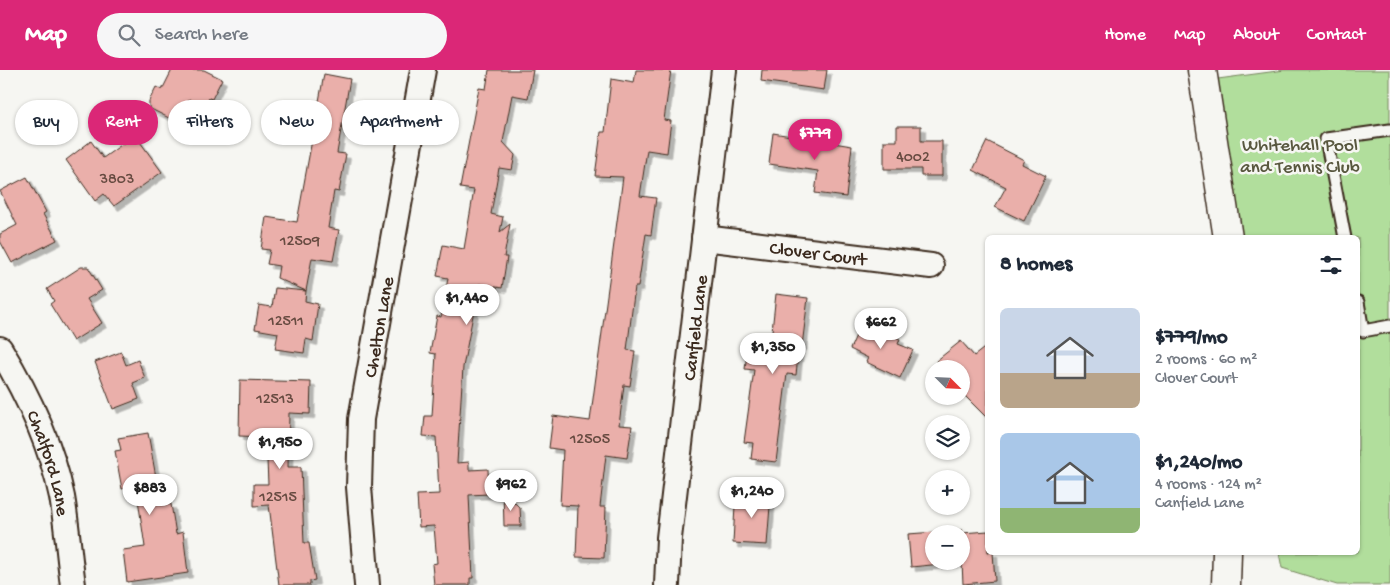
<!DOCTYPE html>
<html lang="en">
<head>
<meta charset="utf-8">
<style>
  :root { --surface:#fff; --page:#f6f6f7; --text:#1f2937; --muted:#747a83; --accent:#db2777 }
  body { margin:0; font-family:"Gochi Hand",sans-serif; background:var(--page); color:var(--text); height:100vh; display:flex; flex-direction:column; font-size:19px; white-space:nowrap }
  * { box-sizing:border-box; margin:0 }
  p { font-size:16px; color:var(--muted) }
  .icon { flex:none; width:28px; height:28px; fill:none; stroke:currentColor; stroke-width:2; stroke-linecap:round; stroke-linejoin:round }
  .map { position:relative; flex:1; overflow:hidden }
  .details { position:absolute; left:985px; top:165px; width:375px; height:320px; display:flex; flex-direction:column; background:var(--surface); border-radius:8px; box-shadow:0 1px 4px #0004 }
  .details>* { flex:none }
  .banner { position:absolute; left:15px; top:30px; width:475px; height:45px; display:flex; gap:10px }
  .needle { width:32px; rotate:114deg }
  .tools { position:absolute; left:925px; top:290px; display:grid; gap:10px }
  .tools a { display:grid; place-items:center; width:45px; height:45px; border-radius:50%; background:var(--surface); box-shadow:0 1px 4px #0004; font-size:25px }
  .price { position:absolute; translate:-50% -42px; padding:0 11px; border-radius:18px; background:#fff; color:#222; font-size:16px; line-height:32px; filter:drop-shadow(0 1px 2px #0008) }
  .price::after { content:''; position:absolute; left:50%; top:30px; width:15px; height:11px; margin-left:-8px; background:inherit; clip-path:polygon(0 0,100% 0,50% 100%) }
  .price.on { background:var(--accent); color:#fff }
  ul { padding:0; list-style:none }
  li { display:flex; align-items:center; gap:15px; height:125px; padding:0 15px }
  li span { display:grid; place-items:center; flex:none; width:140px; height:100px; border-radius:8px; color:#555 }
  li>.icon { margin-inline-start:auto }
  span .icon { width:60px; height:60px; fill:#fffc; stroke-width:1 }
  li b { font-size:21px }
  h2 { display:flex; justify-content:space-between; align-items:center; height:60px; padding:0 15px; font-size:21px }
  .chip { padding:0 18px; border-radius:22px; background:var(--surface); box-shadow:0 1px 4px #0004; font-size:18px; line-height:45px }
  .chip.on { background:var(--accent); color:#fff }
  header { display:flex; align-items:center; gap:30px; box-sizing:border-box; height:70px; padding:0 25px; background:var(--accent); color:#fff }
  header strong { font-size:24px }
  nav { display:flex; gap:28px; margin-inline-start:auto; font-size:18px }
  .search { width:350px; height:45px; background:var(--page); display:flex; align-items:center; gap:12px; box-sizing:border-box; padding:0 18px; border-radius:28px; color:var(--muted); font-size:19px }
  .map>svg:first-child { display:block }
  .green { fill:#b1de9c; stroke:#76845d }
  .building { fill:#eaafaa; stroke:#3b2a1e; fill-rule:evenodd; filter:url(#shadow) }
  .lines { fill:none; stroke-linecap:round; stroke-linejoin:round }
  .lane-casing { stroke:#3b2a1e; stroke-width:15 }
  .street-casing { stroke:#3b2a1e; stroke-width:28 }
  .secondary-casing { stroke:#3b2a1e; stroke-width:31 }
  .lane { stroke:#f6f6f2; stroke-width:11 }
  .street { stroke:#f6f6f2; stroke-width:24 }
  .secondary { stroke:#f6f6f2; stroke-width:28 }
  .labels { text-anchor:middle; stroke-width:5; stroke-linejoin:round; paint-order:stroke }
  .number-label { font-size:16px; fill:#674b41 }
  .park-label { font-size:19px; fill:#58573e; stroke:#f6f6f2 }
  .street-label { font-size:19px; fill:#3b2a1e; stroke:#f6f6f2 }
</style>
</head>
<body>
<header>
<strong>Map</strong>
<div class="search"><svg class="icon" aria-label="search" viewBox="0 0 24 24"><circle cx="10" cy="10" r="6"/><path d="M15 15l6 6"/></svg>Search here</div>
<nav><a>Home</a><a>Map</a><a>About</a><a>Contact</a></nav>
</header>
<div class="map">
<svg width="1390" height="515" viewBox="0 0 1390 515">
  <defs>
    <filter id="shadow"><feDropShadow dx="4.5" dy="4.5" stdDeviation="0" flood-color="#0004"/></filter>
  </defs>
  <rect width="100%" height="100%" fill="#f6f6f2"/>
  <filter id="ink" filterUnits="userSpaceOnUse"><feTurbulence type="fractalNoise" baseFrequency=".02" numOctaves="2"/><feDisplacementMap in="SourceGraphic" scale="10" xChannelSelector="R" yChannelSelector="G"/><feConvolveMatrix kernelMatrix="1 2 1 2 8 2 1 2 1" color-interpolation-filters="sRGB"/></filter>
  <g filter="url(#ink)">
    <!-- green -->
    <polygon class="green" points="1285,0 1390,0 1390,515 1337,515 1282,498 1279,483 1358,482 1358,168 1229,167 1203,11"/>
    <!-- building -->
    <g class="building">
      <polygon points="172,0 204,0 222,9 212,29 209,28 205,37 189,29 177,52 149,38 149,31 156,17 162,20"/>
      <polygon points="489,0 533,0 528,28 512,25 503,72 515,85 512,100 499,98 491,144 503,147 500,162 510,154 504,187 507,187 502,218 479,214 463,297 457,393 469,392 469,400 488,399 489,424 469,425 473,508 470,508 470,515 434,515 432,494 437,493 434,456 419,457 417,425 439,424 436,367 423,366 425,346 432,346 436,284 430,283 437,246 441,247 448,208 437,206 443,175 464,179 474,120 460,118 479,18 486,19"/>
      <polygon points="636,0 671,0 664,50 671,51 667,83 647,80 640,126 656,128 651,165 646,164 638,217 635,217 627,280 635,281 630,316 624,315 619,355 632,356 627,388 606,385 600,437 606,437 604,488 576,487 578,436 560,435 563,380 549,378 553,346 590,351 623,107 595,106 601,62 605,62 611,9 634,13"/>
      <polygon points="762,0 827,0 824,20 761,11"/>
      <polygon points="324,4 350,9 337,83 346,84 339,122 334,121 328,158 339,160 333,191 312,188 306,221 277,208 279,196 267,194 270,180 261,179 266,147 297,152"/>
      <polygon points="897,56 921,56 921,71 942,71 942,106 921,106 921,99 884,99 884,71 897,71"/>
      <polygon points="773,63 852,76 846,127 815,123 818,101 769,94"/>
      <polygon points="135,65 162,102 114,136 104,124 95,131 66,90 91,71 103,88"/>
      <polygon points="987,71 1024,90 1022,94 1046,106 1024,151 995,137 1006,117 973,100"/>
      <polygon points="27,107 46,142 43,144 57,170 12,193 0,171 0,164 17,155 0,121"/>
      <polygon points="81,197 88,197 102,220 87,229 102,253 73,271 50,234 54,231 47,219"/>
      <polygon points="275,218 306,221 305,231 318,234 313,271 306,269 304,283 275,279 278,263 255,259 259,235 272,237"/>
      <polygon points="776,224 808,228 802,276 799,276 796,305 787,304 776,392 751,389 753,373 744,372 754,300 745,299 749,267 771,270"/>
      <polygon points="862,252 900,269 898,274 913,280 900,308 866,292 868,288 850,279"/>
      <polygon points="961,271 974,286 988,275 988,349 961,322 961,299 942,299 936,291"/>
      <polygon points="121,282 126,295 138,290 145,308 133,313 139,329 113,339 95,292"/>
      <polygon points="240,310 311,312 310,344 289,343 288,397 301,397 304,473 309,473 315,510 310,511 310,515 279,515 269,435 254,436 254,414 268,414 266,367 239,366"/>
      <polygon points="148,363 161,435 171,434 176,464 183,462 188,503 127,512 123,480 145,477 136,416 122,419 115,381 121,380 118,368"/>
      <polygon points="503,421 520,438 521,456 504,456"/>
      <polygon points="741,422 771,423 767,475 733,473 735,435 740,436"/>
      <path d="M962 460V463L988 461V482H993L995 511 963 514 962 492 911 497 908 464ZM934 464H961V491H934Z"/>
    </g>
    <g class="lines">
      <defs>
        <g id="lane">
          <polyline points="1345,168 1326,69 1390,60"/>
          <polyline points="1358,232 1363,261 1390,256"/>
        </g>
        <g id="street">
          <path id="s1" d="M704 168 931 196"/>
          <path id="s2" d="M0 279C28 325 51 374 62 427 67 456 69 486 73 515"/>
          <path id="s3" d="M367 515 359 417 361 349 423 0"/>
          <path id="s4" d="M667 515 669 468 724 0"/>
        </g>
        <g id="secondary">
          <polyline points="1202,0 1228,168"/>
          <polyline points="1226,515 1227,482"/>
        </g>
      </defs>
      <!-- lane casing -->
      <use href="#lane" class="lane-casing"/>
      <!-- street casing -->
      <use href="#street" class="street-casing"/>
      <!-- secondary casing -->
      <use href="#secondary" class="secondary-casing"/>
      <!-- lane -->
      <use href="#lane" class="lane"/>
      <!-- street -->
      <use href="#street" class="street"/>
      <!-- secondary -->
      <use href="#secondary" class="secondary"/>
    </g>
  </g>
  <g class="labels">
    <!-- number labels -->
    <g class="number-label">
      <text x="913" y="91">4002</text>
      <text x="117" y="113">3803</text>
      <text x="300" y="175">12509</text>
      <text x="286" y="255">12511</text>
      <text x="275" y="333">12513</text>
      <text x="590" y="373">12505</text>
      <text x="278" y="431">12515</text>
    </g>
    <!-- park labels -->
    <g class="park-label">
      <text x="1300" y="80">Whitehall Pool<tspan x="1300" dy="22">and Tennis Club</tspan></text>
    </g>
    <!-- street labels -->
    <g class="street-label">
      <text dy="7" stroke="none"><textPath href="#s1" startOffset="115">Clover Court</textPath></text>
      <text dy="7" stroke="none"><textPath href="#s3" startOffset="260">Chelton Lane</textPath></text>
      <text dy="7" stroke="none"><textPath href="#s4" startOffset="259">Canfield Lane</textPath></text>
      <text dy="7" stroke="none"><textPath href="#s2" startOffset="125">Chalford Lane</textPath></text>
    </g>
  </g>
</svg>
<div class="tools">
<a><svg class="needle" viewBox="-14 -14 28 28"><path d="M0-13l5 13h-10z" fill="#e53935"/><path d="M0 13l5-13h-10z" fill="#747a83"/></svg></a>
<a><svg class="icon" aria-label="layers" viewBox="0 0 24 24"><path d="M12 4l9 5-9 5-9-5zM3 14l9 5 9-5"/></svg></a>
<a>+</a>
<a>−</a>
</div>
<b class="price on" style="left:815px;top:91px">$779</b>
<b class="price" style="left:467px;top:256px">$1,440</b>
<b class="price" style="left:881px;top:280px">$662</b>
<b class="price" style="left:773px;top:305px">$1,350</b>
<b class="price" style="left:280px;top:400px">$1,950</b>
<b class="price" style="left:511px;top:442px">$962</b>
<b class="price" style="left:150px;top:446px">$883</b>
<b class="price" style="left:752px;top:449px">$1,240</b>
<div class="banner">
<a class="chip">Buy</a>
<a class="chip on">Rent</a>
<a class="chip">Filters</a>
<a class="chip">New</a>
<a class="chip">Apartment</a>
</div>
<section class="details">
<h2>8 homes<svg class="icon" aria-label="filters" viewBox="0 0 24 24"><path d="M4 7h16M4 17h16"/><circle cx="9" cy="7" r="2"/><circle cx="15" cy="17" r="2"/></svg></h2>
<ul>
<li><span style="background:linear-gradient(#c9d6e8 65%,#b9a48a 0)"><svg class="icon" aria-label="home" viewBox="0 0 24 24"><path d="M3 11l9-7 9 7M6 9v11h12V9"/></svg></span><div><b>$779/mo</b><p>2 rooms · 60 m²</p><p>Clover Court</p></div></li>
<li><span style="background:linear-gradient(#a9c7e8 75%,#8fb573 0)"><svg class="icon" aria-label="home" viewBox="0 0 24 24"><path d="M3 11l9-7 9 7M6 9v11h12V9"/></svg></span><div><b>$1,240/mo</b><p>4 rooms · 124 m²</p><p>Canfield Lane</p></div></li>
</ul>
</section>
</div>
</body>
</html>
